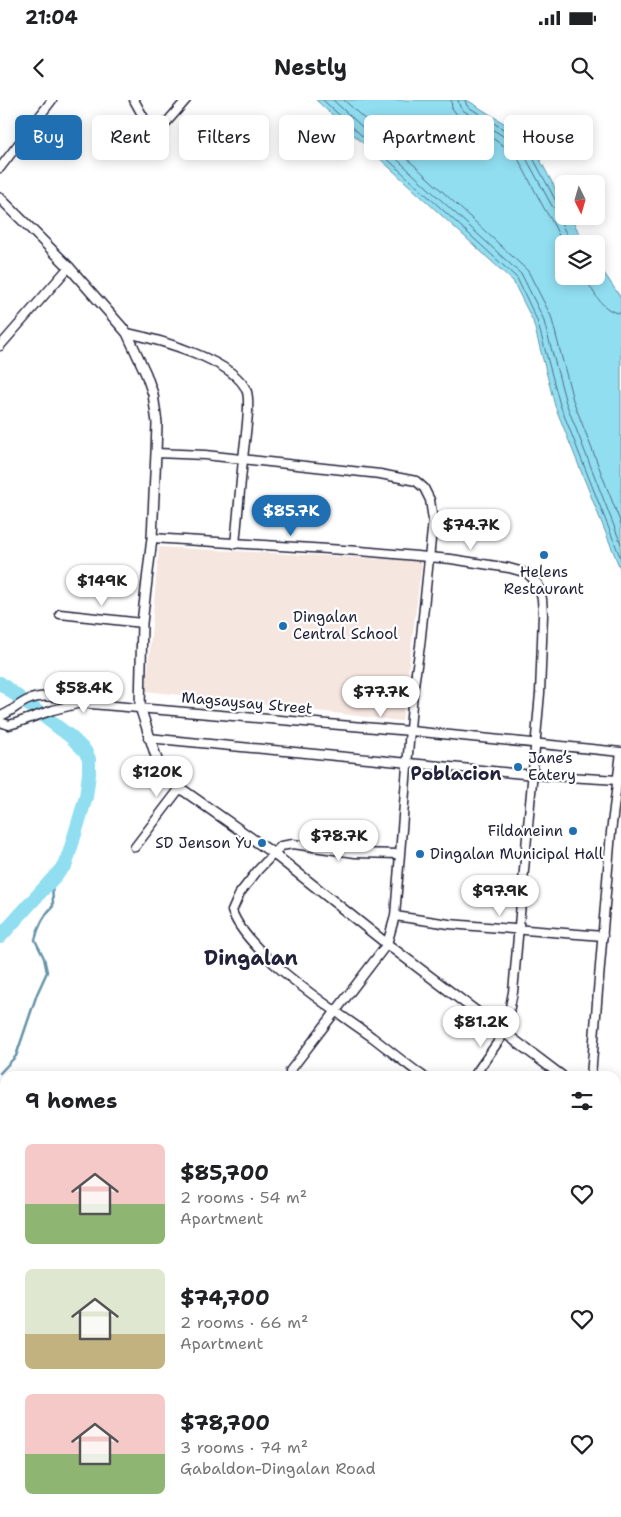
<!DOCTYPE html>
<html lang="en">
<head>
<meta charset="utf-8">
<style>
  :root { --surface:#fff; --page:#f6f6f6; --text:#202124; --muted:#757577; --accent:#1f6fb2 }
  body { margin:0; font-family:"Shantell Sans",sans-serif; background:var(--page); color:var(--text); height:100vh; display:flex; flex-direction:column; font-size:19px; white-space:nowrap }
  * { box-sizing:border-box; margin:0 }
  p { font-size:16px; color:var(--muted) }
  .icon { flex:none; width:28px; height:28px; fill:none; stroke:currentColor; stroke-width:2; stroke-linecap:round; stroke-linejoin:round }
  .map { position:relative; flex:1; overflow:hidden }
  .details { position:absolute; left:0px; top:971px; width:621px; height:446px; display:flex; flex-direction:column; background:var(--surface); border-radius:15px 15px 0 0; box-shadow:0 2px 12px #0003 }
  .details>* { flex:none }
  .hud { position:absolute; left:15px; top:15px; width:591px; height:45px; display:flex; gap:10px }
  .needle { width:32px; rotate:175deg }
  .tools { position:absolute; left:555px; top:75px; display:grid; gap:10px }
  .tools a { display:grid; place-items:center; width:50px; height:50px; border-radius:8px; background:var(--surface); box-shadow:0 2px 12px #0003; font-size:25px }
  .price { position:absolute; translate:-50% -42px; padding:0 11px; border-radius:18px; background:#fff; color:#222; font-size:16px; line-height:32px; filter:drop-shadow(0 1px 2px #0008) }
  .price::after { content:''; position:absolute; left:50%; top:30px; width:15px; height:11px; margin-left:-8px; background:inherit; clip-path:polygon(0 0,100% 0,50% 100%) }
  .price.on { background:var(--accent); color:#fff }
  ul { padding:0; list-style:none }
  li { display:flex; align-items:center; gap:15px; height:125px; padding:0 25px }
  li span { display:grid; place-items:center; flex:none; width:140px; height:100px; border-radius:8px; color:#555 }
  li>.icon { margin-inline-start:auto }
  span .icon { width:60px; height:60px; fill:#fffc; stroke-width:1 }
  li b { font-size:21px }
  h2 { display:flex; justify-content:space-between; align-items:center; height:60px; padding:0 25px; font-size:21px }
  .chip { padding:0 18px; border-radius:8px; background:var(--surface); box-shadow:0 2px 12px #0003; font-size:18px; line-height:45px }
  .chip.on { background:var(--accent); color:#fff }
  .status { display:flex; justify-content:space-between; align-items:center; height:35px; padding:0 25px; background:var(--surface); direction:ltr }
  .status svg { height:14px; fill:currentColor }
  header { display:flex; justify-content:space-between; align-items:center; height:65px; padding:0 25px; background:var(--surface); font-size:22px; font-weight:700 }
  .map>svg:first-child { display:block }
  .built { fill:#f6e6e0 }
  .water { fill:#91def1; stroke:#6593a8 }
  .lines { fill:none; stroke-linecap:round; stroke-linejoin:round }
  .shore { stroke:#4e6d84; stroke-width:1 }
  .stream { stroke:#6593a8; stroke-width:2.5 }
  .river { stroke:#91def1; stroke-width:14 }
  .minor-casing { stroke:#22223b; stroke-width:11 }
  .major-casing { stroke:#22223b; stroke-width:12 }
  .minor { stroke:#fff; stroke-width:8 }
  .major { stroke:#fff; stroke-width:9 }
  .poi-dot { fill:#1f6fb2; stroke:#fff; stroke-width:2 }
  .labels { text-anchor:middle; stroke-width:4.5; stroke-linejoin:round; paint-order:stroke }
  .poi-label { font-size:15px; fill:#22223b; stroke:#fff; text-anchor:start }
  .street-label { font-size:15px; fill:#22223b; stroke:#fff }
  .quarter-label { font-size:18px; font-weight:bold; fill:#22223b; stroke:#fff }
  .district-label { font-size:20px; font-weight:bold; fill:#22223b; stroke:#fff }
</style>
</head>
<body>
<div class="status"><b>21:04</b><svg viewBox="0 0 49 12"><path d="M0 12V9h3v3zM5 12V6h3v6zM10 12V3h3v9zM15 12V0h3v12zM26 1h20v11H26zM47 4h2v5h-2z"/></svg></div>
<header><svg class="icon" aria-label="back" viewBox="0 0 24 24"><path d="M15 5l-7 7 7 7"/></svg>Nestly<svg class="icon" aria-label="search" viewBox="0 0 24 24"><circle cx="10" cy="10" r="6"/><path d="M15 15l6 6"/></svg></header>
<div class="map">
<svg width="621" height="1417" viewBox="0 0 621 1417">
  <rect width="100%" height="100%" fill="#fff"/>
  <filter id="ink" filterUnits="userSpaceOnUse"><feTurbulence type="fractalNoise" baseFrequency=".02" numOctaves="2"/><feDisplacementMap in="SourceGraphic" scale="10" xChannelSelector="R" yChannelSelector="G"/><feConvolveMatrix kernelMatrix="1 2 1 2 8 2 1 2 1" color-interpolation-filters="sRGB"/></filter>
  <g filter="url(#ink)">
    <!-- built -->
    <polygon class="built" points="159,447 422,461 402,621 146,591"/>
    <!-- water -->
    <g class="water">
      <polygon points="316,0 467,0 529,39 564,105 564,116 570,116 585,144 564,144 564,176 596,176 596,161 621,198 621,471 555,306 533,221 513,181"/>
      <polygon points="621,1182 621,1365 616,1375 616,1187"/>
      <polygon points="401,1413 401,1412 598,1413 595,1417 400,1417"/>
    </g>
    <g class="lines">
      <!-- shore -->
      <g class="shore">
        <polyline points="323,0 517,178 537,220 560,305 621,459"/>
        <polyline points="333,0 522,175 543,218 566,303 621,444"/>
        <polyline points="344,0 528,171 551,216 573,300 621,424"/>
        <path d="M451 0 452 8 458 16 515 53 545 110C553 121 557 133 564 145"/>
        <polyline points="458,0 460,7 464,11 520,47 552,106 559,113 560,122 572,144"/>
        <polyline points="465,0 467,6 525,43 557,103 564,106"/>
        <path d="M584 176C593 190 602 213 621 213"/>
      </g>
      <!-- stream -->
      <path class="stream" d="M0 973 16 956 37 894 47 872 44 858 35 840C38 827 43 816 53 806L52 778"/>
      <!-- river -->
      <polyline class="river" points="0,583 71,637 85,651 89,659 89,674 86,697 66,764 0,837"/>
      <defs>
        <g id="minor">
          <polyline points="134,0 160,47"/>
          <polyline points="153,38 186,0"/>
          <polyline points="0,68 52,0"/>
          <path d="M127 233C156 239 236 260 247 292 251 307 244 344 243 360 240 388 238 416 235 444"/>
          <polyline points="0,246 69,167"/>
          <polyline points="156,353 205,355 380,374 416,381 424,388 430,400 433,420 420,546 413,592 395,816 387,844 290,971 290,976"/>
          <polyline points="152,438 360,451 451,459 509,468 527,473 538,484 542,499 543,515 540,593 513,892 505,932 474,976"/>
          <polyline points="60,514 142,523"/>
          <path d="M0 616C11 613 18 604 28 600 49 591 70 602 91 604L411 631 621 652 611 732 591 976"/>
          <polyline points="0,622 9,625 16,623 53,610 81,603"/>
          <polyline points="148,638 534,675 618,680"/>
          <polyline points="135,747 180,688"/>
          <path d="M399 754 355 753 293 744 281 746 258 770 240 793 232 811C248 855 333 909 372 937 389 950 406 964 423 976"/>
          <polyline points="395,816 449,824 603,836"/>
          <polyline points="616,1111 621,1105"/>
        </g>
        <g id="major">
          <polyline points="0,98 69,167 127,233 146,274 153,294 157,323 156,353 152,438 142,523 140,607 160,669 180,688 274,754 387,844 562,976"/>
          <polyline points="616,1018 621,1022"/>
        </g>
      </defs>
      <!-- minor casing -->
      <use href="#minor" class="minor-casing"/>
      <!-- major casing -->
      <use href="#major" class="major-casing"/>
      <!-- minor -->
      <use href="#minor" class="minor"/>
      <!-- major -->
      <use href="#major" class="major"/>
    </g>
  </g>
  <!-- markers -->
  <g class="poi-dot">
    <circle cx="544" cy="455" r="5"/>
    <circle cx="283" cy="526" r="5"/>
    <circle cx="518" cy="667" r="5"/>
    <circle cx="573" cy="731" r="5"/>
    <circle cx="262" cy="743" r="5"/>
    <circle cx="420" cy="754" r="5"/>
  </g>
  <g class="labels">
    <!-- poi labels -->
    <g class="poi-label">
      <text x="544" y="477" text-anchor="middle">Helens<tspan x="544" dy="17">Restaurant</tspan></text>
      <text x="293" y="522">Dingalan<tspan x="293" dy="17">Central School</tspan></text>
      <text x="528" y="663">Jane’s<tspan x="528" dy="17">Eatery</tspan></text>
      <text x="563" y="736" text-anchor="end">Fildaneinn</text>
      <text x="252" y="748" text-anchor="end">SD Jenson Yu</text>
      <text x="430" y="759">Dingalan Municipal Hall</text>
    </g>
    <!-- street labels -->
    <g class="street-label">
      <text transform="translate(247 603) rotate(5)" y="5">Magsaysay Street</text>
    </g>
    <!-- quarter labels -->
    <g class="quarter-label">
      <text x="456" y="680">Poblacion</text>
    </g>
    <!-- district labels -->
    <g class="district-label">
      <text x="251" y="865">Dingalan</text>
    </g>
  </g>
</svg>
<div class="tools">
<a><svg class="needle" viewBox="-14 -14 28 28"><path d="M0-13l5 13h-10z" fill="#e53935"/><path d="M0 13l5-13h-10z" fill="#757577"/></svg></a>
<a><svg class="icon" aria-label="layers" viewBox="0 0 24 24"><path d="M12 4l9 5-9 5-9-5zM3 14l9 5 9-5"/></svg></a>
</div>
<b class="price on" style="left:291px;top:437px">$85.7K</b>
<b class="price" style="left:471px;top:451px">$74.7K</b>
<b class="price" style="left:102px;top:507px">$149K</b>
<b class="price" style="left:84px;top:614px">$58.4K</b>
<b class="price" style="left:381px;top:618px">$77.7K</b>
<b class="price" style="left:157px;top:698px">$120K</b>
<b class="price" style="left:339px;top:762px">$78.7K</b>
<b class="price" style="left:500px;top:817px">$97.9K</b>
<b class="price" style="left:481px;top:948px">$81.2K</b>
<div class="hud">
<a class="chip on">Buy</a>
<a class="chip">Rent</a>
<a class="chip">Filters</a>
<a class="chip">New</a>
<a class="chip">Apartment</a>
<a class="chip">House</a>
</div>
<section class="details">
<h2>9 homes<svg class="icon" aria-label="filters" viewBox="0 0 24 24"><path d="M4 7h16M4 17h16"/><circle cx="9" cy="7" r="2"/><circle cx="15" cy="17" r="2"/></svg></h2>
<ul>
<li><span style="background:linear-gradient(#f6c9c9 60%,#8fb573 0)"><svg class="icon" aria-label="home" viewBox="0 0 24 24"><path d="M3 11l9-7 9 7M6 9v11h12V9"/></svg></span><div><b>$85,700</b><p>2 rooms · 54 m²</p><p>Apartment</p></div><svg class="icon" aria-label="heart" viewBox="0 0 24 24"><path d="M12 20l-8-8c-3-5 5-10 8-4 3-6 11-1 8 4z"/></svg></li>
<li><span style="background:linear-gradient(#dfe7d0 65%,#c2b280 0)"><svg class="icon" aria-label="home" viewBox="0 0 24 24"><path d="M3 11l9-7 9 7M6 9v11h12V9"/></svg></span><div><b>$74,700</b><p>2 rooms · 66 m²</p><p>Apartment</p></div><svg class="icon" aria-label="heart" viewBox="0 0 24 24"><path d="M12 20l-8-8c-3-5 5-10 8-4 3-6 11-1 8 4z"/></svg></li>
<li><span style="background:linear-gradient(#f6c9c9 60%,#8fb573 0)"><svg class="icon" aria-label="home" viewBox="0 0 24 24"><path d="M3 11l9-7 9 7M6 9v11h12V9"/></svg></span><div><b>$78,700</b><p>3 rooms · 74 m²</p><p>Gabaldon-Dingalan Road</p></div><svg class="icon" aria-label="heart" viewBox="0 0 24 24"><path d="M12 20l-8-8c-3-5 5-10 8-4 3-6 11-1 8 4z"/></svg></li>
</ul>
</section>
</div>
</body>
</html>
